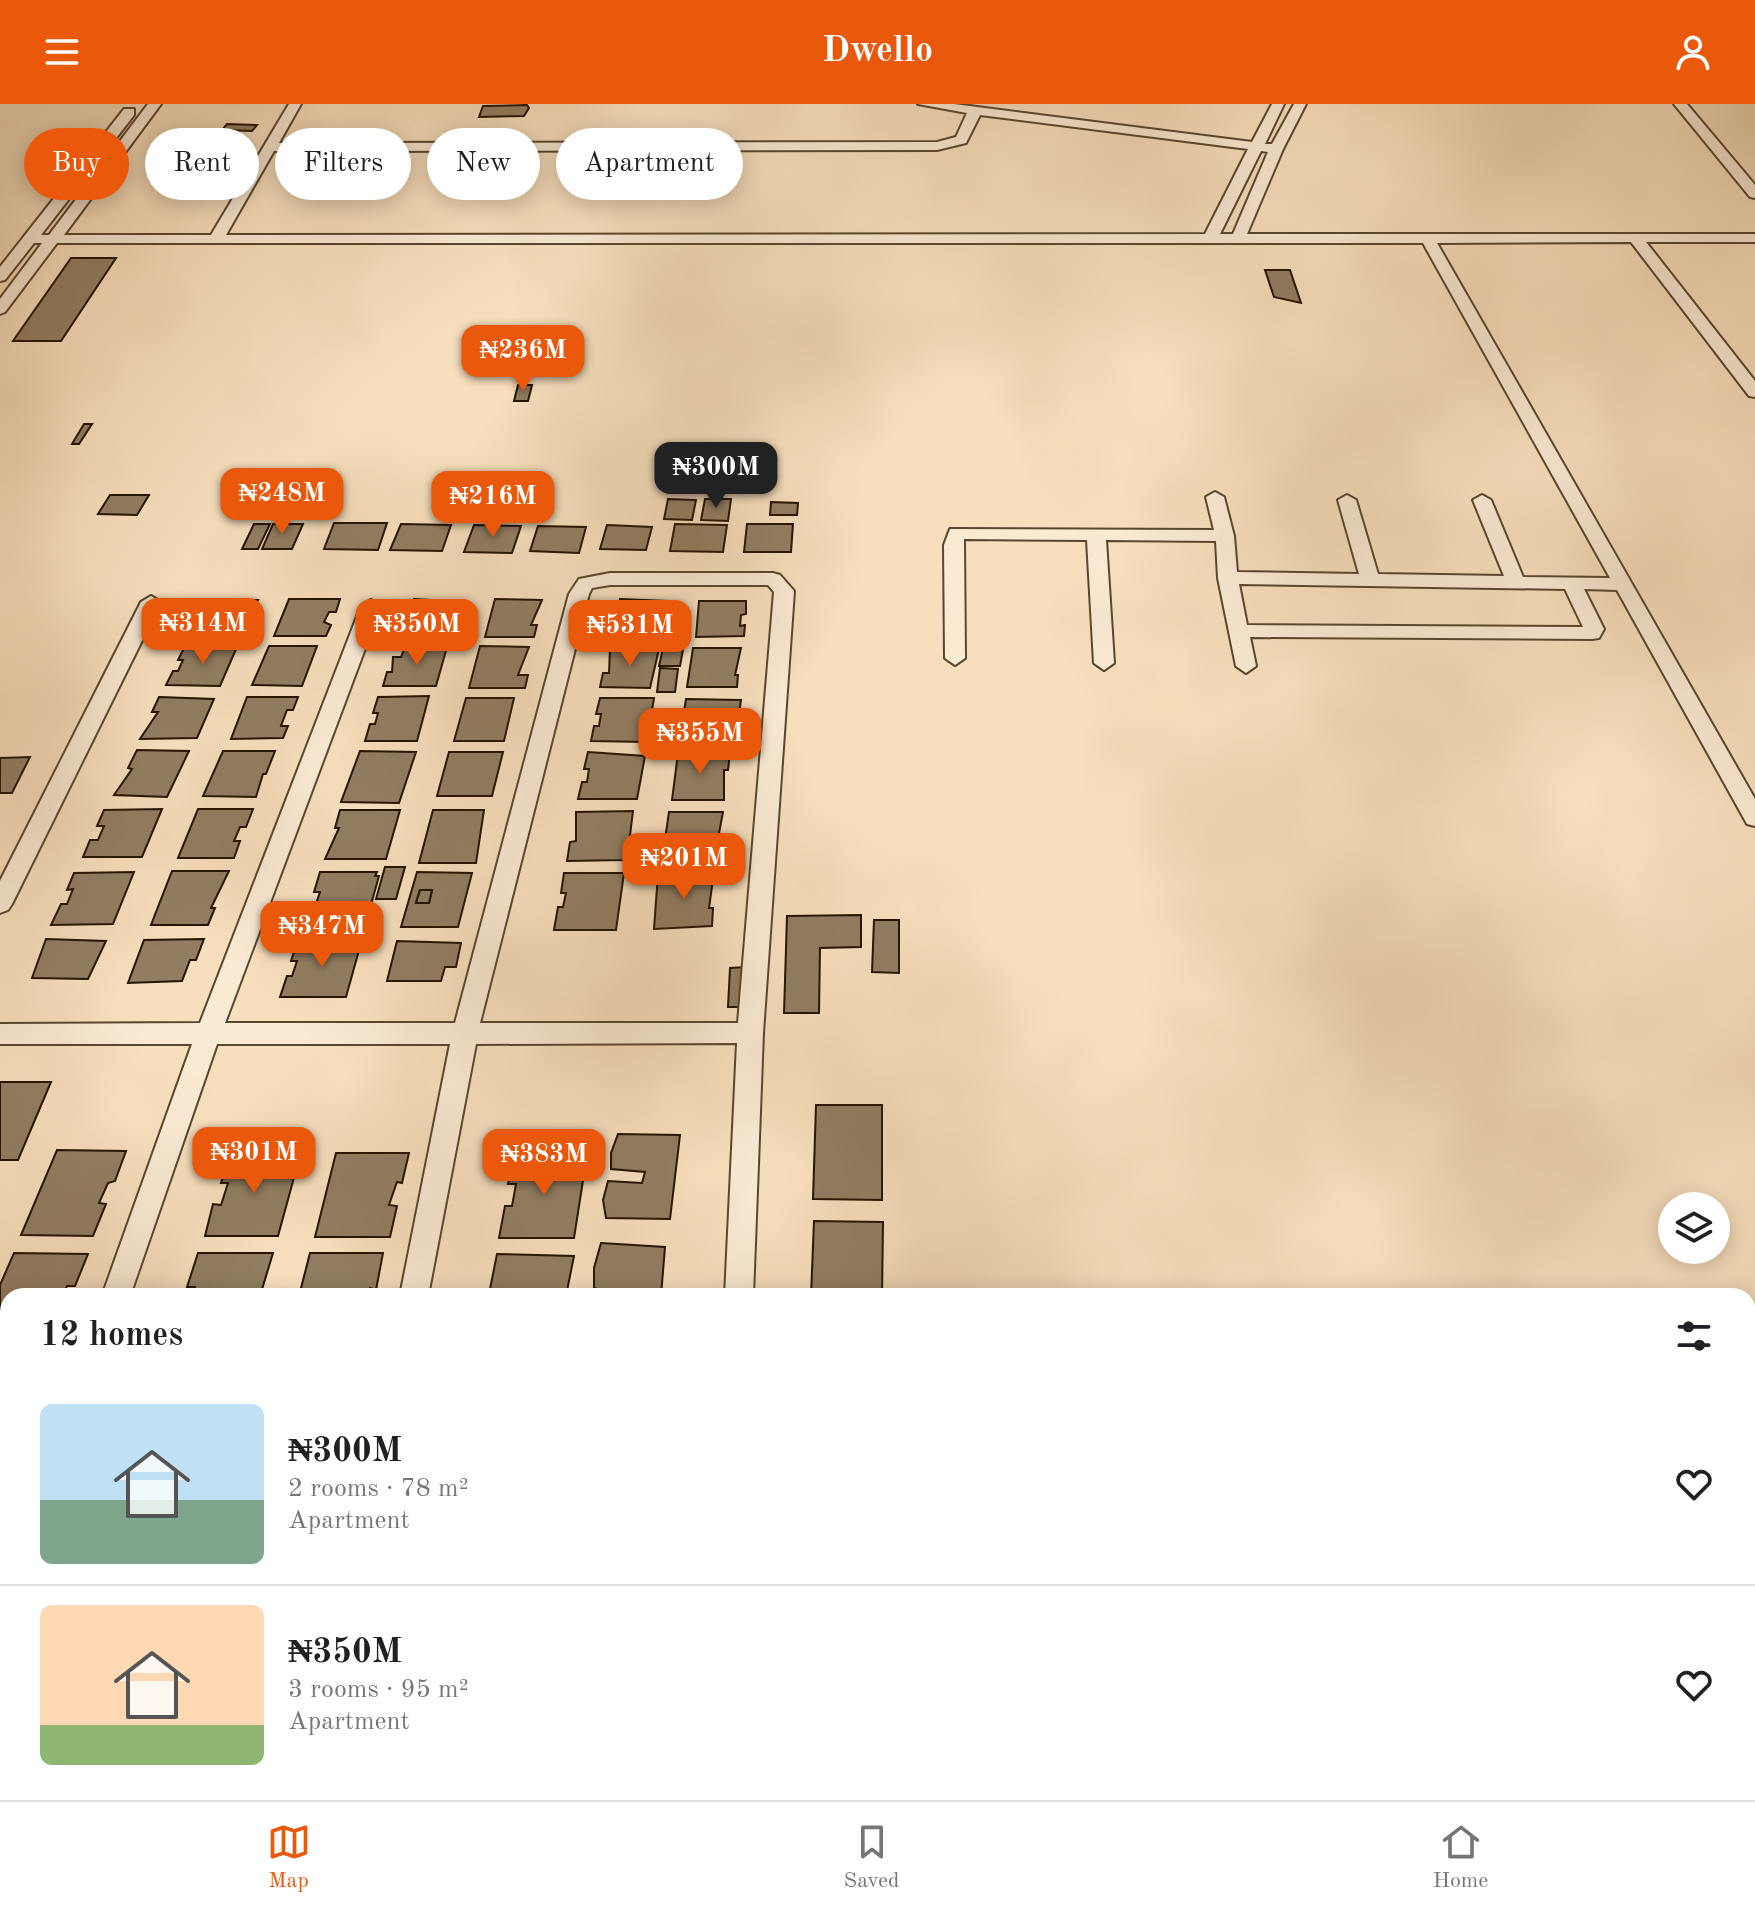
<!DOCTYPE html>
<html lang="en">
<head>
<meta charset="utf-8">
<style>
  :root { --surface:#fff; --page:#f2f2f2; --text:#202124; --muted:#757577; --line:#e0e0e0; --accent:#ea580c }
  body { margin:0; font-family:"Old Standard TT",serif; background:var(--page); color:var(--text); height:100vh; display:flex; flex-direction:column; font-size:30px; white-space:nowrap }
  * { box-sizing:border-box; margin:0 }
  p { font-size:26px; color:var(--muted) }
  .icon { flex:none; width:44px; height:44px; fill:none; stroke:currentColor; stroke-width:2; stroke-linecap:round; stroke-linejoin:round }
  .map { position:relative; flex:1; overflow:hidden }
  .drawer { position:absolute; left:0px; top:1184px; width:1756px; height:512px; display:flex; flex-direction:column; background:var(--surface); border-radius:24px 24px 0 0; box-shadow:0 4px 20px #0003 }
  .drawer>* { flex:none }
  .guide { position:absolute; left:24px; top:24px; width:800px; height:72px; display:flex; gap:16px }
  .fabs { position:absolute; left:1658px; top:1088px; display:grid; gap:16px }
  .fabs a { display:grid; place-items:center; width:72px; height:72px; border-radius:50%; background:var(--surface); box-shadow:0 4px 20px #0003; font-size:40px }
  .price { position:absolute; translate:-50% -68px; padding:0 18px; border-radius:16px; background:var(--accent); color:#fff; font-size:26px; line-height:52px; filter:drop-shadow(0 2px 4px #0008) }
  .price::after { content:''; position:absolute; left:50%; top:48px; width:24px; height:18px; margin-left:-12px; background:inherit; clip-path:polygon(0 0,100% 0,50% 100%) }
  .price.active { background:#222; color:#fff }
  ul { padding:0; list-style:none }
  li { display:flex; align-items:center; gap:24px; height:200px; padding:0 40px }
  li+li { border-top:2px solid var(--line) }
  li span { display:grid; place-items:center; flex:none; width:224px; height:160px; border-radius:12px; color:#555 }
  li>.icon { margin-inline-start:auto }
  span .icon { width:96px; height:96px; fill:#fffc; stroke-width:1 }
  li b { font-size:34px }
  h2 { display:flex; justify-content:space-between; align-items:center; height:96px; padding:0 40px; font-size:34px }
  .tag { padding:0 28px; border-radius:36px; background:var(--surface); box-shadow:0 4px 20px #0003; font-size:28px; line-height:72px }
  .tag.active { background:var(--accent); color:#fff }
  header { display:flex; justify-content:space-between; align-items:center; height:104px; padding:0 40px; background:var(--accent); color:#fff; font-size:36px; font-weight:700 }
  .tabs { display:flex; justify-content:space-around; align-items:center; height:112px; border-top:2px solid var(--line); background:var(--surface); font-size:22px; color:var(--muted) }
  .tabs a { display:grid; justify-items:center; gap:4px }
  .tabs .active { color:var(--accent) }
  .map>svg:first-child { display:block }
  .building { fill:#927d62; stroke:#241300; stroke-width:2; fill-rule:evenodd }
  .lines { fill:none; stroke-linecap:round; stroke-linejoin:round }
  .street-casing { stroke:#59462f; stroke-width:4 }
  .street { fill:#faead4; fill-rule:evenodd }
</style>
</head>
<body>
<header><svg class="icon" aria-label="menu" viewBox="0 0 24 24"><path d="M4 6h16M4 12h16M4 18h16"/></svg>Dwello<svg class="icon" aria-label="person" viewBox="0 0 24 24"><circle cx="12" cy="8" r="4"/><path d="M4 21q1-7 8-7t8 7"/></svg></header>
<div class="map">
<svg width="1755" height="1696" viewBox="0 0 1755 1696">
  <rect width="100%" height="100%" fill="#f7dfbd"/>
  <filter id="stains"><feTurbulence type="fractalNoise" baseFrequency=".0025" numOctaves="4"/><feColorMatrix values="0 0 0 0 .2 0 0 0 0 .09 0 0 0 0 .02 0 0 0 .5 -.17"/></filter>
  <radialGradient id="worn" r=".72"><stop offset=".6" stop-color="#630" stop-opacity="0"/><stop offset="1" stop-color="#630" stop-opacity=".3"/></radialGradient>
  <!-- building -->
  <g class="building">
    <polygon points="527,1 529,4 524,12 479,13 483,2"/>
    <polygon points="227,20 257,21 252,27 222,26"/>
    <polygon points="71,154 116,154 61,237 13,237"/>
    <polygon points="1265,166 1290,166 1301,199 1274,193"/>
    <polygon points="518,281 532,281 528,297 514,297"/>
    <polygon points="84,320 92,320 79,340 72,340"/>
    <polygon points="110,391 149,391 137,411 98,410"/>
    <polygon points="668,395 696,396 692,416 664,415"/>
    <polygon points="705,395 731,395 728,417 701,416"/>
    <polygon points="771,398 798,399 797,411 770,411"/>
    <polygon points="334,419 387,419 378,446 324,445"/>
    <polygon points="254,420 270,420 258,445 242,445"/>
    <polygon points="273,420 303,420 292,445 262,445"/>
    <polygon points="401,420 451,421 442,447 390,446"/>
    <polygon points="675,420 727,421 723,448 670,447"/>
    <polygon points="747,420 793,420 791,448 744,448"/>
    <polygon points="474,421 521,422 512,449 464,448"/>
    <polygon points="607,421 652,423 646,446 600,445"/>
    <polygon points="538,422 586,423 579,449 530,447"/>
    <polygon points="289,495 340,495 336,508 329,508 324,518 331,521 326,532 274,532"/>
    <polygon points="414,495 465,498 455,532 400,532 405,519 411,519"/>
    <polygon points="495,495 542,496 531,521 537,521 534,533 485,533"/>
    <polygon points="620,495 668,497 661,535 611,534 614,519 620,519 622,510 616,509"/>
    <polygon points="210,496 258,496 242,532 192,531"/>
    <polygon points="699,497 746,497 746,510 741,511 740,522 745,521 744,532 696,533"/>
    <polygon points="664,540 684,540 680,562 659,562"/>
    <polygon points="185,542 237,543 220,582 166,581 173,567 178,567 183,556 178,556"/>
    <polygon points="269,542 317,542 302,582 252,581"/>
    <polygon points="480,542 529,543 518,571 528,571 525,584 469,584"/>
    <polygon points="405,543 447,543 436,582 383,582 387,568 392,568 393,553 401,553"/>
    <polygon points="610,543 659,545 650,584 600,583 603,569 609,569"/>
    <polygon points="693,544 741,544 735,571 738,571 737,583 687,583"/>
    <polygon points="660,564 678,565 675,588 657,588"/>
    <polygon points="429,592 417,637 365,637 370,620 375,620 378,609 373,609 378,593"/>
    <polygon points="159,593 214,595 197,634 140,635 158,608 152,608"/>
    <polygon points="247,593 298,593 293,606 287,606 281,622 288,622 283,634 231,635"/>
    <polygon points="466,594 514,594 504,637 454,637"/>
    <polygon points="600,594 654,594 647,638 591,637 594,622 599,622 601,610 596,610"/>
    <polygon points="686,595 741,596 739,610 734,610 736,640 679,639"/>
    <polygon points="137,646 189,647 167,693 114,691 132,665 128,664"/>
    <polygon points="223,647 275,647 266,670 263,670 256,693 203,692"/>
    <polygon points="360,647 416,648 399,699 341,698"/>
    <polygon points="449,648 503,648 492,692 437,692"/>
    <polygon points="588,648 645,652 637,695 578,695 582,678 587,678 589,665 584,665"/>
    <polygon points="678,649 730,649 728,666 724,666 724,696 672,696"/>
    <polygon points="30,653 12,689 0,689 0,654"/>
    <polygon points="162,705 142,753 83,753 90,736 98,736 104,722 97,722 104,706"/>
    <polygon points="198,705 253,705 246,723 240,723 234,737 240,737 234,754 178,754"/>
    <polygon points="340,706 400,706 386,755 325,755 339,724 335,724"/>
    <polygon points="433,706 484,706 476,759 419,759"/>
    <polygon points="633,707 627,756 567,757 570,738 576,737 576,708"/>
    <polygon points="669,708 723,708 717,740 721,740 719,757 662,756"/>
    <polygon points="385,763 405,763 396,795 376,795"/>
    <polygon points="172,767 229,767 211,804 215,804 208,821 151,821"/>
    <polygon points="134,768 113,820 51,821 61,800 67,800 73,785 67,786 74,769"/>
    <polygon points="320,768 377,768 375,772 379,772 365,822 303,822 310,803 315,803 320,788 314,788"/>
    <path d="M417 768 472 769 458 823H401ZM420 786H432L429 799H416Z"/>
    <polygon points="714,768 709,804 713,804 712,822 654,825 658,770"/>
    <polygon points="564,769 624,769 616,826 554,826 558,803 563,803 566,789 561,789"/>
    <polygon points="420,786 432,786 429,799 416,799"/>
    <polygon points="861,811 861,843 820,844 819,909 784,909 787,812"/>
    <polygon points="874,816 899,816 899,869 872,868"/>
    <polygon points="46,835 106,837 88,875 32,874"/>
    <polygon points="204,835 196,856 190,856 182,877 128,879 144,836"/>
    <polygon points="298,836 356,836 355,839 361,839 346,893 280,893 287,872 292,872 297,857 291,857"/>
    <polygon points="397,837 461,839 456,863 445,863 441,877 387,877"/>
    <polygon points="746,863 744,903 728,903 730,864"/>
    <polygon points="0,978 51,978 18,1056 0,1056"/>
    <polygon points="816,1001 882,1001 882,1096 813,1095"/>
    <polygon points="618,1030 680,1031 670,1115 606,1114 603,1096 608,1077 642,1079 645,1068 611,1065 611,1049"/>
    <polygon points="57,1046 126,1047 115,1077 108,1079 99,1099 106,1100 93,1132 21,1131"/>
    <polygon points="301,1048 278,1132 205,1132 213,1100 221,1101 228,1079 221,1079 231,1049"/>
    <polygon points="336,1049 409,1049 402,1079 397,1078 389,1101 397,1102 390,1133 315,1133"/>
    <polygon points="515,1051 587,1051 574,1134 499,1134 505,1102 512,1102 516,1080 508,1080"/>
    <polygon points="814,1117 883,1118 882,1192 811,1192"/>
    <polygon points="601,1139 665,1143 661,1192 604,1192 604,1187 594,1184 594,1164"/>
    <polygon points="14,1149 88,1150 75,1182 67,1182 63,1192 8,1192 8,1240 0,1240 0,1181"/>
    <polygon points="198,1149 273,1149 260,1192 192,1192 195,1183 187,1183"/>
    <polygon points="310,1149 383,1149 376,1186 370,1184 368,1192 299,1192"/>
    <polygon points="497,1150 574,1152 566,1192 496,1192 497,1186 490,1185"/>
    <polygon points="0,1260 8,1260 6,1361 0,1361"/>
    <polygon points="19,1688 112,1688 110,1696 17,1696"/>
    <polygon points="162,1688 254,1688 252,1696 159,1696"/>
    <polygon points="398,1688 491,1688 489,1696 396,1696"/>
    <polygon points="539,1688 608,1688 607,1696 522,1696 523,1693 538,1693"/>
    <rect x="797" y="1688" width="81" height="8"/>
  </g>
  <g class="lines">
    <defs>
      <g id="street">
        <path d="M148 0H161L64 131H211L289 0H301L279 39 937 38 956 33 967 9 918 0H954L1252 38 1272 0H1284L1265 40H1272L1294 0H1306L1283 45 1247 130H1755V138H1646L1755 277V293L1749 292 1631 138 1437 139 1755 695V722L1747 720 1617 486 1584 485 1604 525 1599 534 1592 535 1250 533 1256 562 1246 569 1236 562 1218 474 1216 437 1106 436 1114 559 1104 566 1094 559 1087 436 964 435 965 554 955 561 945 554 944 441 950 425 1214 426 1206 393 1215 388 1224 393 1234 432 1237 468 1359 470 1338 396 1347 391 1356 396 1378 470 1504 472 1473 396 1482 391 1491 396 1523 473 1610 474 1423 139H57L5 208 0 210V195L42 139H34L5 176 0 177V163L124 5H134V11L41 131H49ZM980 11 1248 45 1205 130 226 131 274 47 937 46 966 39ZM1261 47 1268 48 1233 130H1220ZM1239 480 1565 485 1583 523 1247 521Z"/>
        <polygon points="1674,0 1687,0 1755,81 1755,94 1750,93"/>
        <path d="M610 469H773L780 471 794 487 763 929 753 1192H725L737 939 476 940 428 1192H400L450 940H217L130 1192H102L192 940H0V920L200 919 361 502 371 496 381 502 225 919H455L569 490 579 475ZM610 481H768L774 488 738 919H480L589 490 592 484Z"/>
        <polygon points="151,492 161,498 12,800 8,806 0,809 0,777 141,498"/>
        <polygon points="8,1483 8,1535 0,1538 0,1486"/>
        <polygon points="300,1688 336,1688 334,1696 298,1696"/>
        <rect x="702" y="1688" width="36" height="8"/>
      </g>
    </defs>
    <!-- street casing -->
    <use href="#street" class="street-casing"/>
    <!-- street -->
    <use href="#street" class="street"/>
  </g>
  <rect width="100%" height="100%" filter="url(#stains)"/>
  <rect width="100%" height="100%" fill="url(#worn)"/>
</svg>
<div class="fabs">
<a><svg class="icon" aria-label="layers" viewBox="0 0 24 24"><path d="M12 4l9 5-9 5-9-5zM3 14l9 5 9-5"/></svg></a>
</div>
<b class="price" style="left:523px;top:289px">₦236M</b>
<b class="price active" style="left:716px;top:406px">₦300M</b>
<b class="price" style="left:282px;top:432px">₦248M</b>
<b class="price" style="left:493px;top:435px">₦216M</b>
<b class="price" style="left:203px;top:562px">₦314M</b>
<b class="price" style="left:417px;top:563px">₦350M</b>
<b class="price" style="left:630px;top:564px">₦531M</b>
<b class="price" style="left:700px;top:672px">₦355M</b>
<b class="price" style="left:684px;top:797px">₦201M</b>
<b class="price" style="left:322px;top:865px">₦347M</b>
<b class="price" style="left:254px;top:1091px">₦301M</b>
<b class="price" style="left:544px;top:1093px">₦383M</b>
<div class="guide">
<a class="tag active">Buy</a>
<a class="tag">Rent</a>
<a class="tag">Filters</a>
<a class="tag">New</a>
<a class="tag">Apartment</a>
</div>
<section class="drawer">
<h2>12 homes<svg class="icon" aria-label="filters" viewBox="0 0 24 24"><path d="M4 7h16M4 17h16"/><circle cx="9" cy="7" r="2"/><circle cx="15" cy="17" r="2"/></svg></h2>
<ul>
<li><span style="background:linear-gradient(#bfe0f5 60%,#7fa58c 0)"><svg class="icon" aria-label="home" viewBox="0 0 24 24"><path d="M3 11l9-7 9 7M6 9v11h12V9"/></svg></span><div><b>₦300M</b><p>2 rooms · 78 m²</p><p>Apartment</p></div><svg class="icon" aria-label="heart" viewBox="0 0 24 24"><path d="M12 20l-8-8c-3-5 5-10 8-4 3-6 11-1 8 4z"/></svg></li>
<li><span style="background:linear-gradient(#ffd9b3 75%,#8fb573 0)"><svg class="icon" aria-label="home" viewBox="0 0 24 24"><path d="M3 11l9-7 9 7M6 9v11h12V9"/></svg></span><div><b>₦350M</b><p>3 rooms · 95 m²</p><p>Apartment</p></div><svg class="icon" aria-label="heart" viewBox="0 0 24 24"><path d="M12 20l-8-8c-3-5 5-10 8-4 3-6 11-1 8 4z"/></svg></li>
</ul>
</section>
</div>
<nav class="tabs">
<a class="active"><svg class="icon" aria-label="map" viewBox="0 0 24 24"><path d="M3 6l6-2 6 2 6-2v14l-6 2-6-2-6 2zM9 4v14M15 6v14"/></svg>Map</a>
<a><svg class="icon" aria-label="saved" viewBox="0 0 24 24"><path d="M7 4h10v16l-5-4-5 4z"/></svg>Saved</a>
<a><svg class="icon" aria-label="home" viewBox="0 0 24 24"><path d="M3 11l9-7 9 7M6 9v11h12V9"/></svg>Home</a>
</nav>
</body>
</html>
